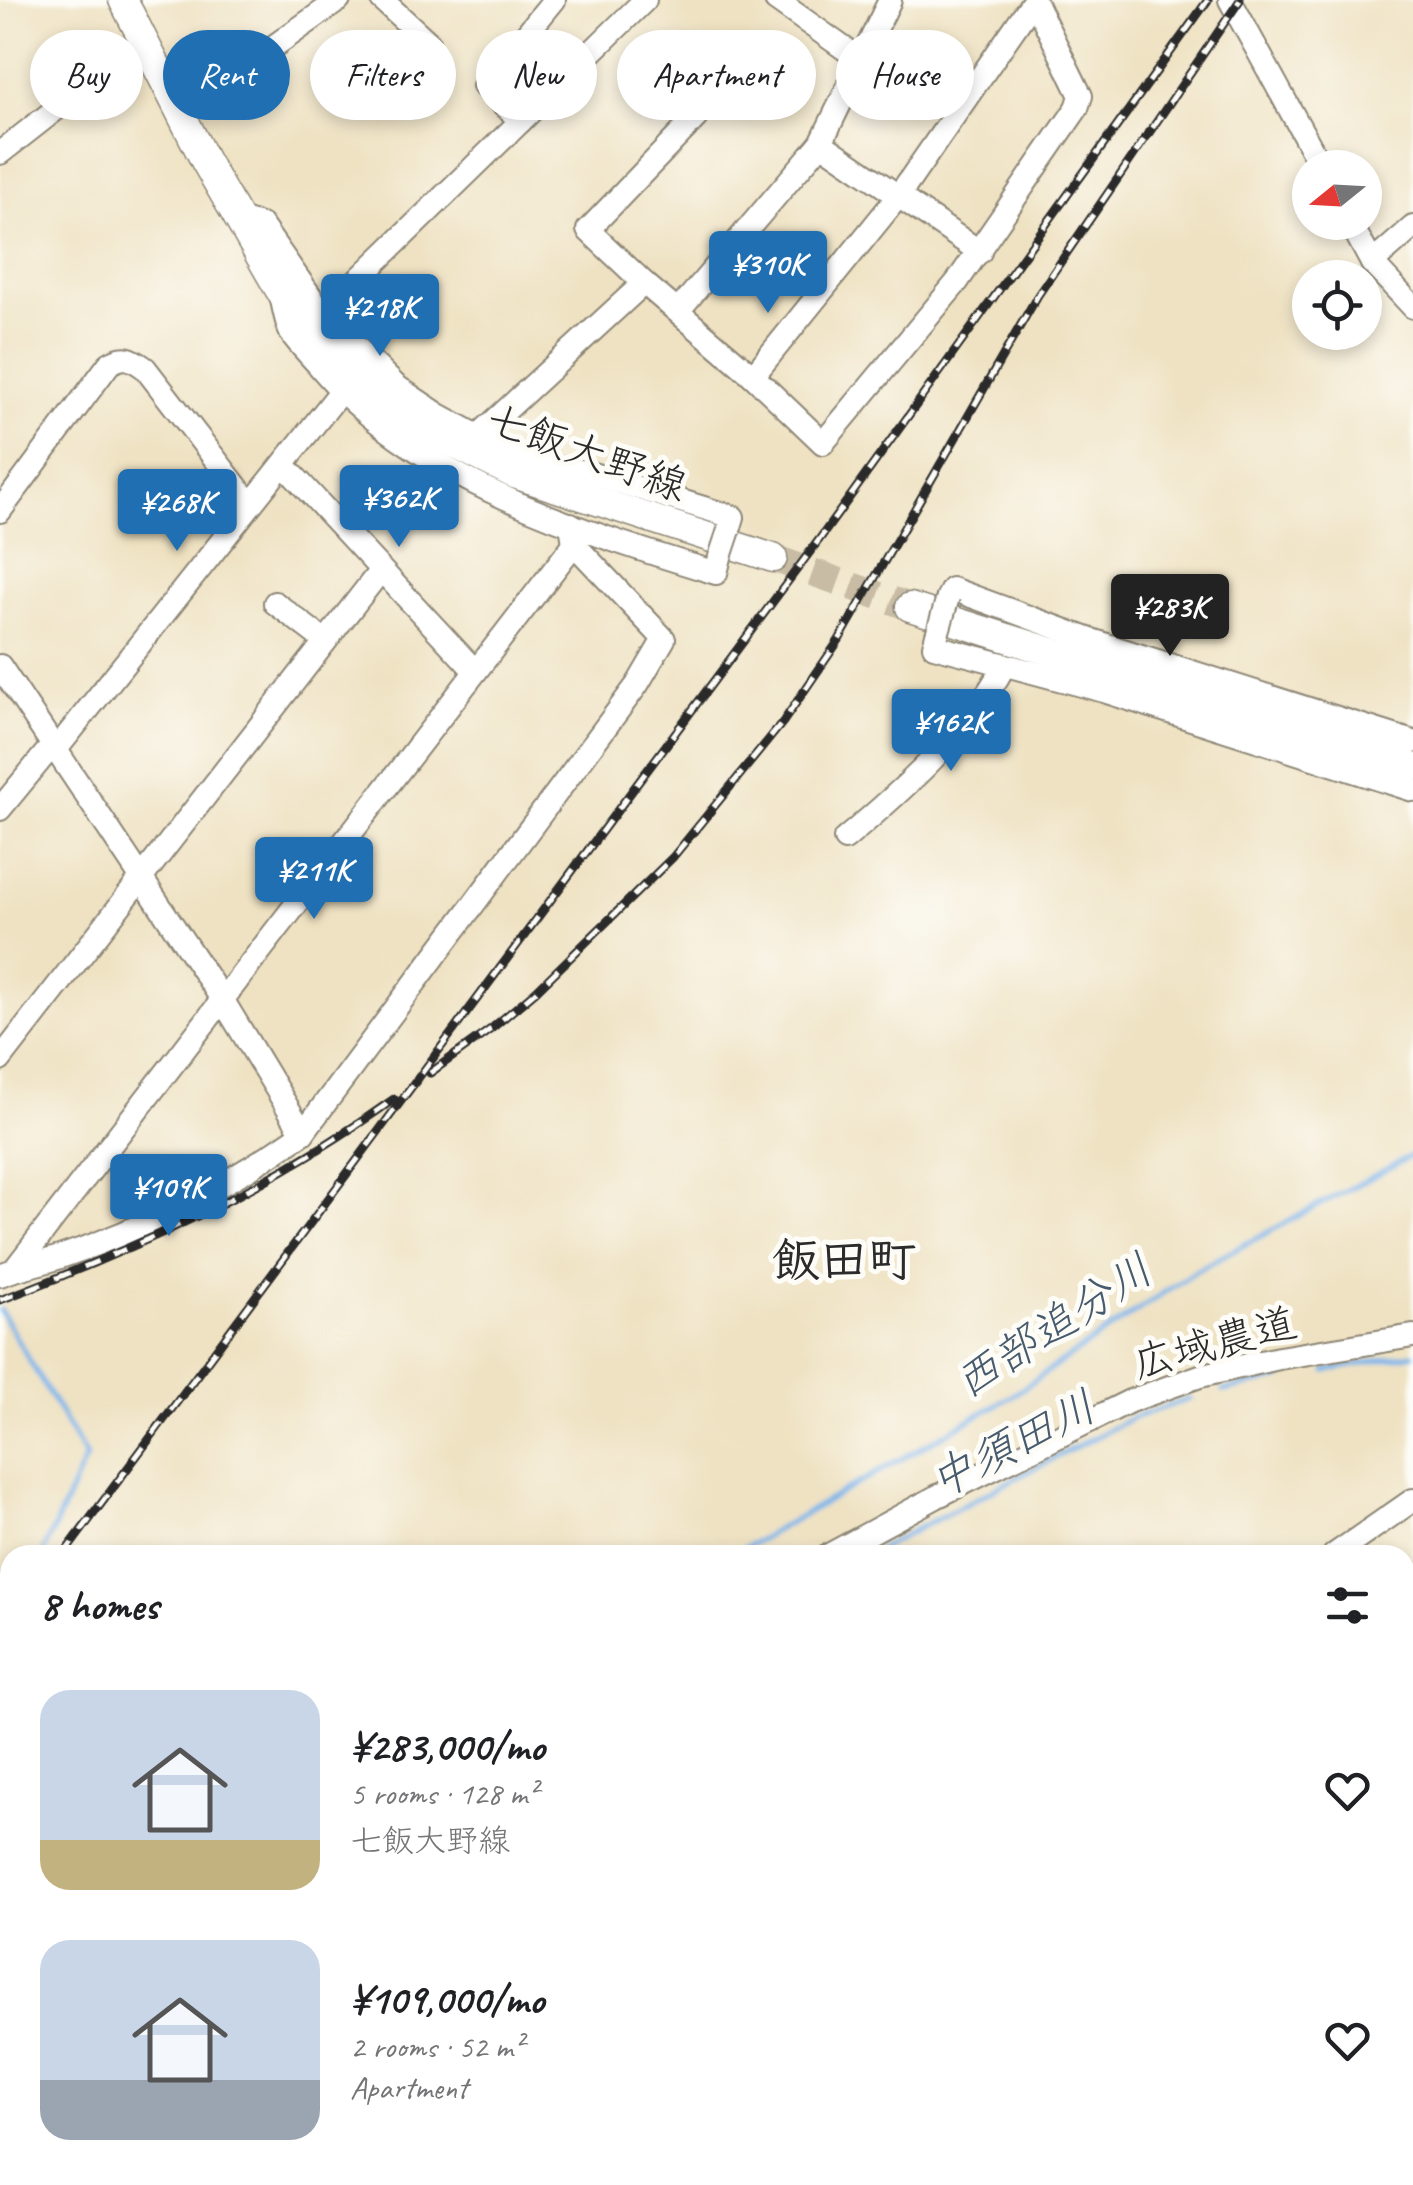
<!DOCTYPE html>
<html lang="en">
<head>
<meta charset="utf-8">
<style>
  :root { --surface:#fff; --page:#f2f2f2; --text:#202124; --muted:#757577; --accent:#1f6fb2 }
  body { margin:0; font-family:Caveat,"Klee One",sans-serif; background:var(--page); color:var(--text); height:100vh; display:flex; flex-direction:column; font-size:38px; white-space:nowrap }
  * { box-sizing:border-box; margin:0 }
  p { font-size:32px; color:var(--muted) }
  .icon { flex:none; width:55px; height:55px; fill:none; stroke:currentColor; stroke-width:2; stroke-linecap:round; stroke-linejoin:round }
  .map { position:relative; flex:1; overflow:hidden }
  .panel { position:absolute; left:0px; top:1545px; width:1415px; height:640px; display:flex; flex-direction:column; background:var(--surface); border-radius:30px 30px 0 0; box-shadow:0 5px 15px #0003 }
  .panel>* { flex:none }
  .hud { position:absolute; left:30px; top:30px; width:1355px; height:90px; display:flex; gap:20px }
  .needle { width:65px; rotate:252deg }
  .buttons { position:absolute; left:1292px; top:150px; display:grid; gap:20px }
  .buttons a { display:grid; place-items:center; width:90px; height:90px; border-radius:50%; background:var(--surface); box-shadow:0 5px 15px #0003; font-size:50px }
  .price { position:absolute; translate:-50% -85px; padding:0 22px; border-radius:10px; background:var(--accent); color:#fff; font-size:32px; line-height:65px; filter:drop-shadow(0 2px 5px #0008) }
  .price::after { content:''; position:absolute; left:50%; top:60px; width:30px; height:22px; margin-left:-15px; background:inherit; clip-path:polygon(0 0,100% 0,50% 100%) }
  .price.current { background:#222; color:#fff }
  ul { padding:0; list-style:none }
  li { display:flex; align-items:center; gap:30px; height:250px; padding:0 40px }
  li span { display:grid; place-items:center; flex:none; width:280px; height:200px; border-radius:30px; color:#555 }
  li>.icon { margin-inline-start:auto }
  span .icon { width:120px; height:120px; fill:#fffc; stroke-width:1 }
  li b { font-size:42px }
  h2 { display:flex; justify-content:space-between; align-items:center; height:120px; padding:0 40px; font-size:42px }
  .pill { padding:0 35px; border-radius:45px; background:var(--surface); box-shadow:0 5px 15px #0003; font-size:35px; line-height:90px }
  .pill.current { background:var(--accent); color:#fff }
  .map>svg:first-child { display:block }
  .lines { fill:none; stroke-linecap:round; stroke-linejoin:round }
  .stream { stroke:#7cb5ec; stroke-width:5 }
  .river { stroke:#7cb5ec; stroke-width:32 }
  .major-tunnel { stroke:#c8bda4; stroke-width:28; stroke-dasharray:28 14; stroke-linecap:butt }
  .minor-casing { stroke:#8d8676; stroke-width:26 }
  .major-casing { stroke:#8d8676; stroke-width:31 }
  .minor { stroke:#fff; stroke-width:22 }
  .major { stroke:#fff; stroke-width:28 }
  .rail-casing { stroke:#2b2b2b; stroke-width:9 }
  .rail { stroke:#fdfcf7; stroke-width:5; stroke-dasharray:15; stroke-linecap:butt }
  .minor-bridge-casing { stroke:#8d8676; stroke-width:26; stroke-linecap:butt }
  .minor-bridge { stroke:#fff; stroke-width:22 }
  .labels { text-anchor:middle; stroke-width:10; stroke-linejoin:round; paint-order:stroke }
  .street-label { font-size:42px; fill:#2b2b2b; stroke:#fdfcf7 }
  .water-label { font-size:45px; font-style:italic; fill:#475b6f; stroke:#fdfcf7 }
  .quarter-label { font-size:48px; font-weight:bold; fill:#2b2b2b; stroke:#fdfcf7 }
</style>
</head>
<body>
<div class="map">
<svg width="1413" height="2185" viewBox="0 0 1413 2185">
  <rect width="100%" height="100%" fill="#fdfcf7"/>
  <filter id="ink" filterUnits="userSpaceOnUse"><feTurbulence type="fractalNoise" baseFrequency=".01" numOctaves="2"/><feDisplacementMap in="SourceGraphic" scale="20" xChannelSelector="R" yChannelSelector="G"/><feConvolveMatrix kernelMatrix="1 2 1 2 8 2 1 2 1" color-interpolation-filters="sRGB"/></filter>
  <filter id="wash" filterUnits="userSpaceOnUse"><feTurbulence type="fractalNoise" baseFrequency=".0048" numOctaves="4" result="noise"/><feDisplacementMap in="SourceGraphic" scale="40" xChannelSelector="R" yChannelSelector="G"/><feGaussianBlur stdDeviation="2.25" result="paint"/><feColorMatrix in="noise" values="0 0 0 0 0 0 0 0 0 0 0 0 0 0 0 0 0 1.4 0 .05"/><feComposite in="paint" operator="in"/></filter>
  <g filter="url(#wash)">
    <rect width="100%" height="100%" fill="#efe2c2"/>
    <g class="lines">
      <!-- stream -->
      <g class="stream">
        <polyline points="0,1310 86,1457 42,1555"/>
        <polyline points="1326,1371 1413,1354"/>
        <polyline points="1223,1391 1281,1378"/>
        <polyline points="732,1555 1010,1397 1197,1270 1413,1155"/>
        <polyline points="867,1555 1130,1419 1190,1399"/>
      </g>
      <!-- river -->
      <g class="river">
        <polyline points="1405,1597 1413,1591"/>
        <polyline points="560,2185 573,2175"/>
      </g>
    </g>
  </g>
  <g filter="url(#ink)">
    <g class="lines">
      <!-- major-tunnel -->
      <polyline class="major-tunnel" points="773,558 910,607"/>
      <defs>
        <g id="minor">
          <polyline points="382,0 428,42"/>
          <polyline points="776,0 859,59"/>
          <polyline points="1230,0 1322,168"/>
          <polyline points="180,113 339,0"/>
          <polyline points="521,121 484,86 554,0"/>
          <polyline points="821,143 980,252"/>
          <polyline points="0,153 144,40"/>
          <polyline points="237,219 261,225 323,314 396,386 439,415 507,452 544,466 586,472 733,517 729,530"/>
          <polyline points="1350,222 1372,263 1413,307"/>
          <polyline points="1372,263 1413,227"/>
          <polyline points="644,283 588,230 752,59"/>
          <path d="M281 296C284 307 286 323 291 333 299 345 312 357 321 368 416 480 579 531 716 573L720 557"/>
          <polyline points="678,311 821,143 890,0"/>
          <polyline points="323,314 645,0"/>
          <polyline points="753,376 823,443 957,282 1077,108 1081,96 1034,0"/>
          <polyline points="478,436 644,283 753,376 900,194 1034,0"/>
          <polyline points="284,465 475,671"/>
          <path d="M0 511 109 364C124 354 131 358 145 368L250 504"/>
          <polyline points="948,597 952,589 1091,640 1413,742"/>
          <polyline points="275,603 325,641"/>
          <polyline points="937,635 934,646 1104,691 1413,790"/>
          <polyline points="0,666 222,999 303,1133"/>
          <polyline points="55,751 341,391"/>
          <polyline points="0,809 51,747"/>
          <path d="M845 839C901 792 969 731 1004 666"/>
          <polyline points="0,1060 381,570"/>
          <polyline points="14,1270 574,544"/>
          <path d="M0 1275C20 1267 40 1264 60 1257 145 1229 230 1184 303 1133L637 685 664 639 574 544 571 524"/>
          <polyline points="829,1555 936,1497 1130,1401 1200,1376 1279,1358 1413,1336"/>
          <polyline points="1334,1555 1413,1500"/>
          <polyline points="1405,2067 1413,2057"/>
          <polyline points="0,2165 10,2157"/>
          <polyline points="451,2185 461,2175"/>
          <polyline points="1314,2185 1321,2175"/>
        </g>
        <g id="major">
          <polyline points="123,0 205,161 279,289 317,337 356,377 432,433 514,474 773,558"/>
          <polyline points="910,607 1413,767"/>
        </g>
      </defs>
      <!-- minor casing -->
      <use href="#minor" class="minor-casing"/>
      <!-- major casing -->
      <use href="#major" class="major-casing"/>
      <!-- minor -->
      <use href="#minor" class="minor"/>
      <!-- major -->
      <use href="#major" class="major"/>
      <defs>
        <g id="rail">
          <polyline points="430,1073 491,1029 536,991 673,857 783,722 839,640 1038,295 1240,0"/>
          <path d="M0 1300C139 1248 273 1186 394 1099"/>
          <polyline points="63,1555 821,537 1208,0"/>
          <polyline points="0,1639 10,1625"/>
          <polyline points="1405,2006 1413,1996"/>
          <polyline points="1405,2029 1413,2019"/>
          <polyline points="1266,2185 1274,2175"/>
        </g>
      </defs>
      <!-- rail casing -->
      <use href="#rail" class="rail-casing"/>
      <!-- rail -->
      <use href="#rail" class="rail"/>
      <defs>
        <g id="minor-bridge">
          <polyline points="720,557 729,530"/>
          <polyline points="937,635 948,597"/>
        </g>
      </defs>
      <!-- minor-bridge casing -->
      <use href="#minor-bridge" class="minor-bridge-casing"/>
      <!-- minor-bridge -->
      <use href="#minor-bridge" class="minor-bridge"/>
    </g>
  </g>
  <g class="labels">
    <!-- street labels -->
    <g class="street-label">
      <text transform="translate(587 451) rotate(20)" y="15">七飯大野線</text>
      <text transform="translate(1214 1342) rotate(-15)" y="15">広域農道</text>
    </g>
    <!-- water labels -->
    <g class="water-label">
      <text transform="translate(1053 1325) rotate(-33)" y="16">西部追分川</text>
      <text transform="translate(1012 1443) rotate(-27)" y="16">中須田川</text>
    </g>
    <!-- quarter labels -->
    <g class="quarter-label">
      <text x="844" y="1276">飯田町</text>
    </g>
  </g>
</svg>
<div class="buttons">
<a><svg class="needle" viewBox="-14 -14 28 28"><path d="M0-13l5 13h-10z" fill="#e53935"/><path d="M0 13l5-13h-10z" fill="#757577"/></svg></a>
<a><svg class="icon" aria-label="locate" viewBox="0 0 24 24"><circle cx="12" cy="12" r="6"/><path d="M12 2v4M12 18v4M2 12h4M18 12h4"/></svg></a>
</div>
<b class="price" style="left:768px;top:316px">¥310K</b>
<b class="price" style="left:380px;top:359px">¥218K</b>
<b class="price" style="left:399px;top:550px">¥362K</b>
<b class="price" style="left:177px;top:554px">¥268K</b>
<b class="price current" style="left:1170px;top:659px">¥283K</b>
<b class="price" style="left:951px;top:774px">¥162K</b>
<b class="price" style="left:314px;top:922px">¥211K</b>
<b class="price" style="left:169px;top:1239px">¥109K</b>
<div class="hud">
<a class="pill">Buy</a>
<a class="pill current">Rent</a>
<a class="pill">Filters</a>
<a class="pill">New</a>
<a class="pill">Apartment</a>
<a class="pill">House</a>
</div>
<section class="panel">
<h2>8 homes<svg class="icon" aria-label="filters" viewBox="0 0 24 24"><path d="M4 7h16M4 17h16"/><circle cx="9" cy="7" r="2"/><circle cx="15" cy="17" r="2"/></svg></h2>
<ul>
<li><span style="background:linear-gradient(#c9d6e8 75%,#c2b280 0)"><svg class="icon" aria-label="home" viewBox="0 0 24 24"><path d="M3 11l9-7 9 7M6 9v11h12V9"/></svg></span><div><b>¥283,000/mo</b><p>5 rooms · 128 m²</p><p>七飯大野線</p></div><svg class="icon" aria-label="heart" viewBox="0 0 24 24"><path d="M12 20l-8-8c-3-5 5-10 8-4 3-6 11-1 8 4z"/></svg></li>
<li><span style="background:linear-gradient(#c9d6e8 70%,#9aa5b1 0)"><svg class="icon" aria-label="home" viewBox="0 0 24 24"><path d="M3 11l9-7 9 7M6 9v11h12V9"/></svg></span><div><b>¥109,000/mo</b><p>2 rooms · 52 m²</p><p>Apartment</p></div><svg class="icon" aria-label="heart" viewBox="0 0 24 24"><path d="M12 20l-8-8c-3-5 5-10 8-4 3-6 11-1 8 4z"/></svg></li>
</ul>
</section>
</div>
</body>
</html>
